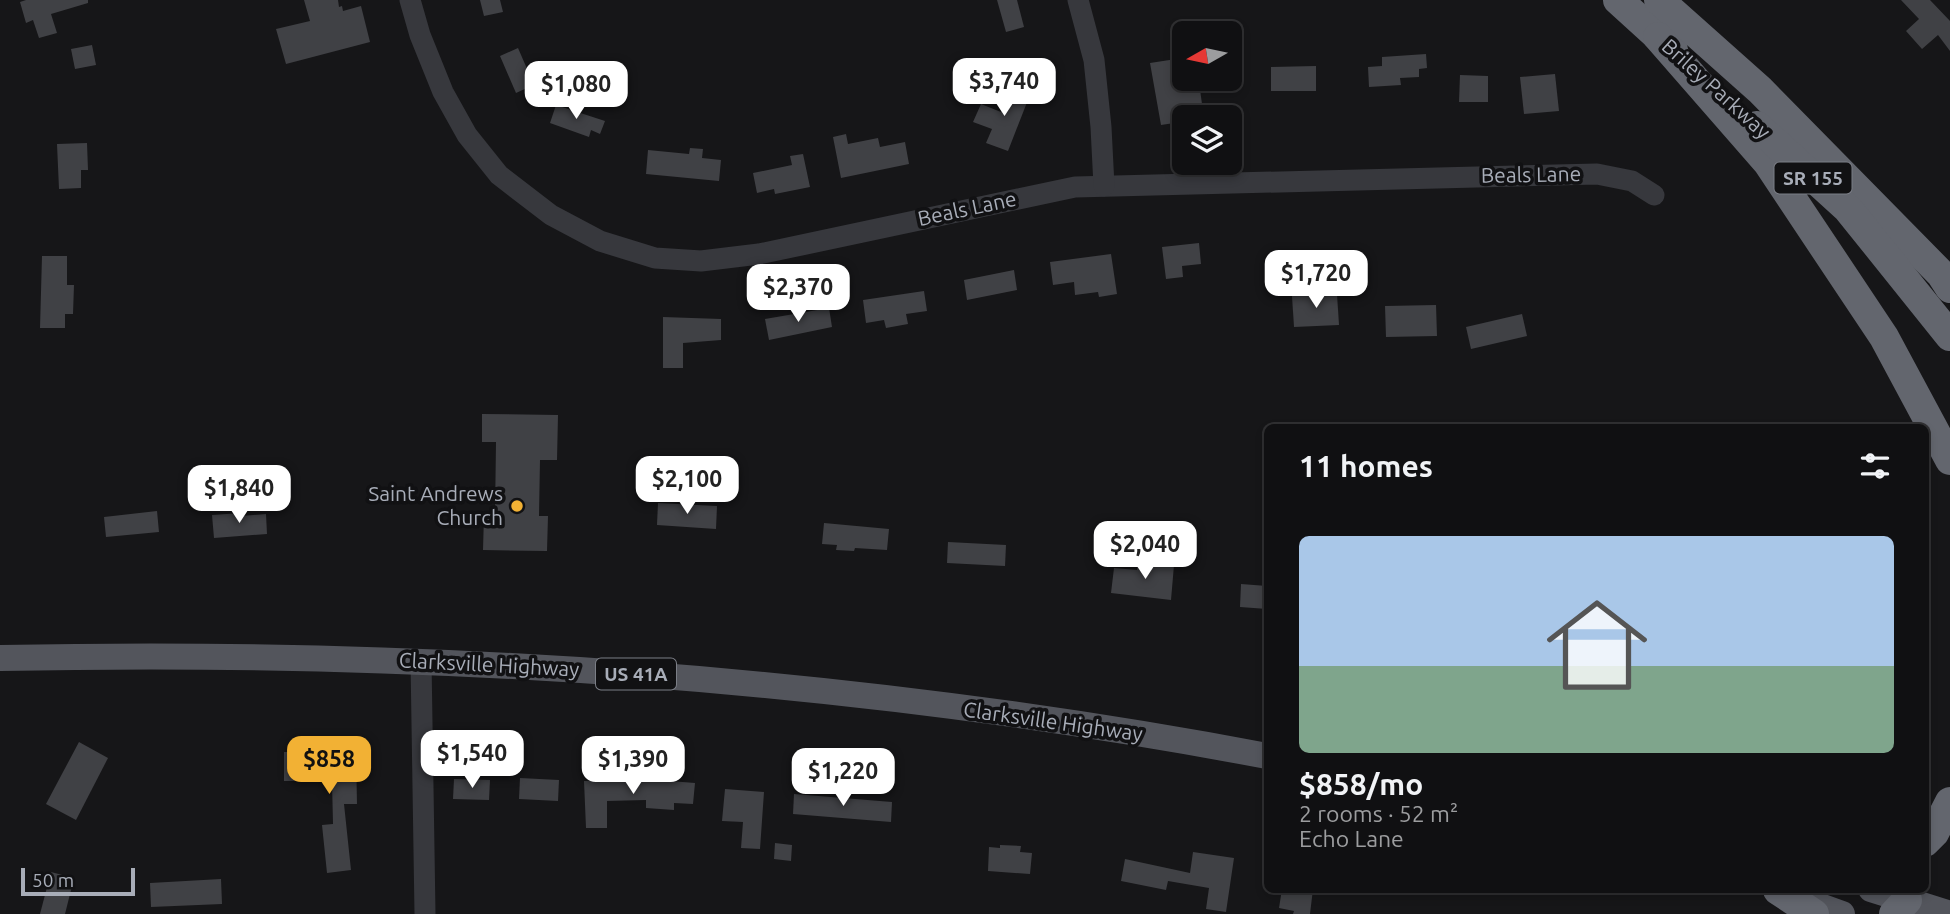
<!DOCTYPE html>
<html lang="en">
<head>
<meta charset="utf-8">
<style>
  :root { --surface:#101012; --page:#1e1e20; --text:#f1f3f6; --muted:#9c9d9f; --line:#303032; --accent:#f2b134 }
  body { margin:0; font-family:Ubuntu,sans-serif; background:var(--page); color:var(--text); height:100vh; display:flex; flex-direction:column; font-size:26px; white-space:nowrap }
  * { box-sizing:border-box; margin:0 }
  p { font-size:23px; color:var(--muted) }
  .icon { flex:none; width:38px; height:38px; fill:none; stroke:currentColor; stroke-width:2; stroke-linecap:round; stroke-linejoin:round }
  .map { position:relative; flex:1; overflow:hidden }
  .side { position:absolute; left:1264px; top:424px; width:665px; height:469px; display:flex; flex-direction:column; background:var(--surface); border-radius:10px; box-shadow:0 4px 10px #0003,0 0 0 2px var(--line) }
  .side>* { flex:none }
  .needle { width:46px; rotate:261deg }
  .buttons { position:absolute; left:1172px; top:21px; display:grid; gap:14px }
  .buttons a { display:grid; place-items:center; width:70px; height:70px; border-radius:10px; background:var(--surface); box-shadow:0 4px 10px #0003,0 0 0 2px var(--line); font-size:35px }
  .scale { position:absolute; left:21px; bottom:18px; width:114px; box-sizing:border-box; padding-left:7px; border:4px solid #a8adb8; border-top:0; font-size:19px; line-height:24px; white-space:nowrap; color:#a8adb8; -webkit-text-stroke:5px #111113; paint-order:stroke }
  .price { position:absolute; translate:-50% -60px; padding:0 16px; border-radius:14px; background:#fff; color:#222; font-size:23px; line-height:46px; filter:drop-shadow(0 2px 4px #0008) }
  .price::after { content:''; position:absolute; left:50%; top:42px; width:21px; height:16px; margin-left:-10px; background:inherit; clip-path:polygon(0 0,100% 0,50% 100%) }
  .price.active { background:var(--accent); color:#111 }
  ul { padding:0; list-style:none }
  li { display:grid; align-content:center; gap:14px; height:371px; padding:0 35px }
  li span { display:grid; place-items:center; height:217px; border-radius:10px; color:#555 }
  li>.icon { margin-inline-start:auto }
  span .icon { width:126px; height:126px; fill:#fffc; stroke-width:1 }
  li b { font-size:30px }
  h2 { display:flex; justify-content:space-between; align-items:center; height:84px; padding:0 35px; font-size:30px }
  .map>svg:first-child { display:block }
  .building { fill:#404145 }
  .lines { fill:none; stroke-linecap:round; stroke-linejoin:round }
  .minor { stroke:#37383d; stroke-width:21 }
  .major { stroke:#53555c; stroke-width:26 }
  .highway { stroke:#63666e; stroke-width:30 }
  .poi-dot { fill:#f2b134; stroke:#111113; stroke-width:2.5 }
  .labels { text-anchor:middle; stroke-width:7; stroke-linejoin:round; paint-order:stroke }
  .shield { fill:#111113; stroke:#7b7e86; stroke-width:2 }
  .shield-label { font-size:19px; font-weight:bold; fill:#a8adb8 }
  .street-label { font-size:21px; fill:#a8adb8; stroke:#111113 }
  .poi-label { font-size:21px; fill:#a8adb8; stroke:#111113; text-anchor:end }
</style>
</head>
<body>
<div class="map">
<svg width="1950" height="914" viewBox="0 0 1950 914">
  <rect width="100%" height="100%" fill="#161618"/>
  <!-- building -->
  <g class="building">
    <polygon points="26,0 88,0 88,3 51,14 57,33 39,38 33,20 26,23 20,2"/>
    <polygon points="304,0 338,0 339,7 342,6 343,11 361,6 370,42 286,64 276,29 310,21"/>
    <polygon points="480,0 500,0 503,12 484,16"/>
    <polygon points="997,0 1017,0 1024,27 1006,32"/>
    <polygon points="1901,0 1930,0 1950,21 1950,51 1938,35 1922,49 1906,31 1919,19"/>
    <polygon points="92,45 96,65 75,69 71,49"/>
    <polygon points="518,48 528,71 541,65 547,79 516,93 500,56"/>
    <polygon points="1426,54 1427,68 1419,69 1419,77 1400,78 1401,85 1369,87 1368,67 1382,66 1382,57"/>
    <polygon points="1176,59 1180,85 1199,82 1202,104 1179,107 1181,122 1161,125 1150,63"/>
    <polygon points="1316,66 1316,91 1271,91 1271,67"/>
    <polygon points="1555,74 1559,111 1524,114 1520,77"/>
    <polygon points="1460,75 1488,76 1488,102 1459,102"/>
    <polygon points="1012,84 1031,92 1008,151 986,143 992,129 973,122 981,104 1001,112"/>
    <polygon points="556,105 605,121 600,134 591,130 589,137 550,123"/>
    <polygon points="846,134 848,144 878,138 880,147 905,142 909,164 841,178 833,137"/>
    <polygon points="87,143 88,170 81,170 81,188 59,189 57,144"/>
    <polygon points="690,148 703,149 702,158 721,160 719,181 646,174 648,150 689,154"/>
    <polygon points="803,154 810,187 775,194 774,189 757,193 753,173 792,165 790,156"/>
    <polygon points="1199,243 1201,264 1182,266 1183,277 1166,279 1162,247"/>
    <polygon points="1111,254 1117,294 1099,297 1098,292 1075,295 1074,282 1053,285 1050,262"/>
    <polygon points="42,256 67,256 67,285 74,285 73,314 65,314 65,328 40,328"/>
    <polygon points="1014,270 1017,290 967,300 964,280"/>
    <polygon points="924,291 927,311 906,314 908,324 886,328 884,320 866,323 863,300"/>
    <polygon points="1337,294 1339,325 1294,327 1292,296"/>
    <polygon points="1436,305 1437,336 1386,337 1385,306"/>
    <polygon points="829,308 832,327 769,340 765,319"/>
    <polygon points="1522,314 1527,336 1471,349 1466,327"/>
    <polygon points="663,317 721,319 721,340 683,343 683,368 663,368"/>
    <polygon points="482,414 558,415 557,460 540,460 539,516 548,516 547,551 483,550 484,515 495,515 496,442 482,442"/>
    <polygon points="658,503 717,506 716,529 657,525"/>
    <polygon points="157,511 159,532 106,537 104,517"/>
    <polygon points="241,513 241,516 266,514 267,534 214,538 212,515"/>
    <polygon points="824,523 889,529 887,550 855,548 854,551 836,550 837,545 822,544"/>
    <polygon points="948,542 1006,545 1005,566 947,563"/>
    <polygon points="1138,560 1174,565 1171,600 1111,593 1114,568 1137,570"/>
    <polygon points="1241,584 1267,586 1267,609 1240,607"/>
    <polygon points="79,742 108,758 76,820 46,804"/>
    <polygon points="356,751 357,804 344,804 351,870 327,873 322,825 333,824 332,781 284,781 284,752"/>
    <polygon points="520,778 559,780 558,801 519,799"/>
    <polygon points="454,779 490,780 489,800 453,799"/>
    <polygon points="645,779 695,783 693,804 674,803 674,810 646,808 646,800 607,801 607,828 586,828 584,781"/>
    <polygon points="725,789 764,792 760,849 741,848 743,822 722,821"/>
    <polygon points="794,794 892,802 891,822 793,814"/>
    <polygon points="775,843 792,845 791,861 774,859"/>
    <polygon points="1000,845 1021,846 1020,852 1032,853 1030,874 988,871 989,847 1000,848"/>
    <polygon points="1193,852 1234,858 1226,912 1206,909 1209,888 1168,881 1166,890 1121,881 1125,859 1190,873"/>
    <polygon points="51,872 74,878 65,914 40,914"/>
    <polygon points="221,879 222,904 151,907 150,883"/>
    <polygon points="1282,889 1313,889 1310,914 1293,914 1294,911 1279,908"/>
  </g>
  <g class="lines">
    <!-- minor -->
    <g class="minor">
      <polyline points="410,0 420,35 443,92 467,135 499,175 551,215 600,241 655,258 701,261 759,254 1075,187 1597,174 1632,181 1654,195"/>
      <polyline points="1078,0 1094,60 1101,127 1104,186"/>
      <polyline points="421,660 425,914"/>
    </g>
    <!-- major -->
    <g class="major">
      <path d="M0 658C425 649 849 677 1267 756"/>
      <polyline points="1871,889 1950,914"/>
      <polyline points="1795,897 1842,914"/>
    </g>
    <!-- highway -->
    <g class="highway">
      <polyline points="1618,0 1673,50"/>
      <polyline points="1659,0 1760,90 1941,274 1950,288"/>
      <polyline points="1658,37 1768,163 1884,337 1950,460"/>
      <polyline points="1757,126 1848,209 1950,336"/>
      <polyline points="1925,842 1934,833 1950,802"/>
      <polyline points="1778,890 1814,914"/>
      <polyline points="1894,914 1907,900"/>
    </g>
  </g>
  <!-- markers -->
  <circle class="poi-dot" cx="517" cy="506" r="7"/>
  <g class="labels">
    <!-- shield labels -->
    <g class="shield">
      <rect x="1774.5" y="162.5" width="77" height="31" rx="5"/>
      <rect x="596" y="658.5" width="80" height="31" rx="5"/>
    </g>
    <g class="shield-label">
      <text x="1813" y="185">SR 155</text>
      <text x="636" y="681">US 41A</text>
    </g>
    <!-- street labels -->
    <g class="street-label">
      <text transform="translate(1716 89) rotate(42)" y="7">Briley Parkway</text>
      <text transform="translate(1531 175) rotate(-1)" y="7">Beals Lane</text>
      <text transform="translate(967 209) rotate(-12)" y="7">Beals Lane</text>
      <text transform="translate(489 665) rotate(3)" y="7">Clarksville Highway</text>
      <text transform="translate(1053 722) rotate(8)" y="7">Clarksville Highway</text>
    </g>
    <!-- poi labels -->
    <g class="poi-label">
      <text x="503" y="501">Saint Andrews<tspan x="503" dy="24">Church</tspan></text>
    </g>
  </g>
</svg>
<div class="buttons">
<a><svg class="needle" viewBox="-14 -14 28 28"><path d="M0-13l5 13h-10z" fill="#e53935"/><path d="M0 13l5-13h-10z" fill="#9c9d9f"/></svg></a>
<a><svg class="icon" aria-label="layers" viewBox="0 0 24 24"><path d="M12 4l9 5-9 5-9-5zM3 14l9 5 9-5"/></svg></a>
</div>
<div class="scale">50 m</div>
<b class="price" style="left:1004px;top:118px">$3,740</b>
<b class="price" style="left:576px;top:121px">$1,080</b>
<b class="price" style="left:1316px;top:310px">$1,720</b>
<b class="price" style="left:798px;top:324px">$2,370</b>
<b class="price" style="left:687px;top:516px">$2,100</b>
<b class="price" style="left:239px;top:525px">$1,840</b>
<b class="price" style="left:1145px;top:581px">$2,040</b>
<b class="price" style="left:472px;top:790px">$1,540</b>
<b class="price active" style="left:329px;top:796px">$858</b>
<b class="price" style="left:633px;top:796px">$1,390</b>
<b class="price" style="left:843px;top:808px">$1,220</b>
<section class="side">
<h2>11 homes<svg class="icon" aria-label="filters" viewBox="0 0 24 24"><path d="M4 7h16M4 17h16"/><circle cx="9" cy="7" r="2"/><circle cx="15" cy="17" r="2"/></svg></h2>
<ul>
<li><span style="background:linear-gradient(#a9c7e8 60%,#7fa58c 0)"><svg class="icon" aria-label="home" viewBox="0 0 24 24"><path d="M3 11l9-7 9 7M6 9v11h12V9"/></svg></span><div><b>$858/mo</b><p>2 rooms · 52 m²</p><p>Echo Lane</p></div></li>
</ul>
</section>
</div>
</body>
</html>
